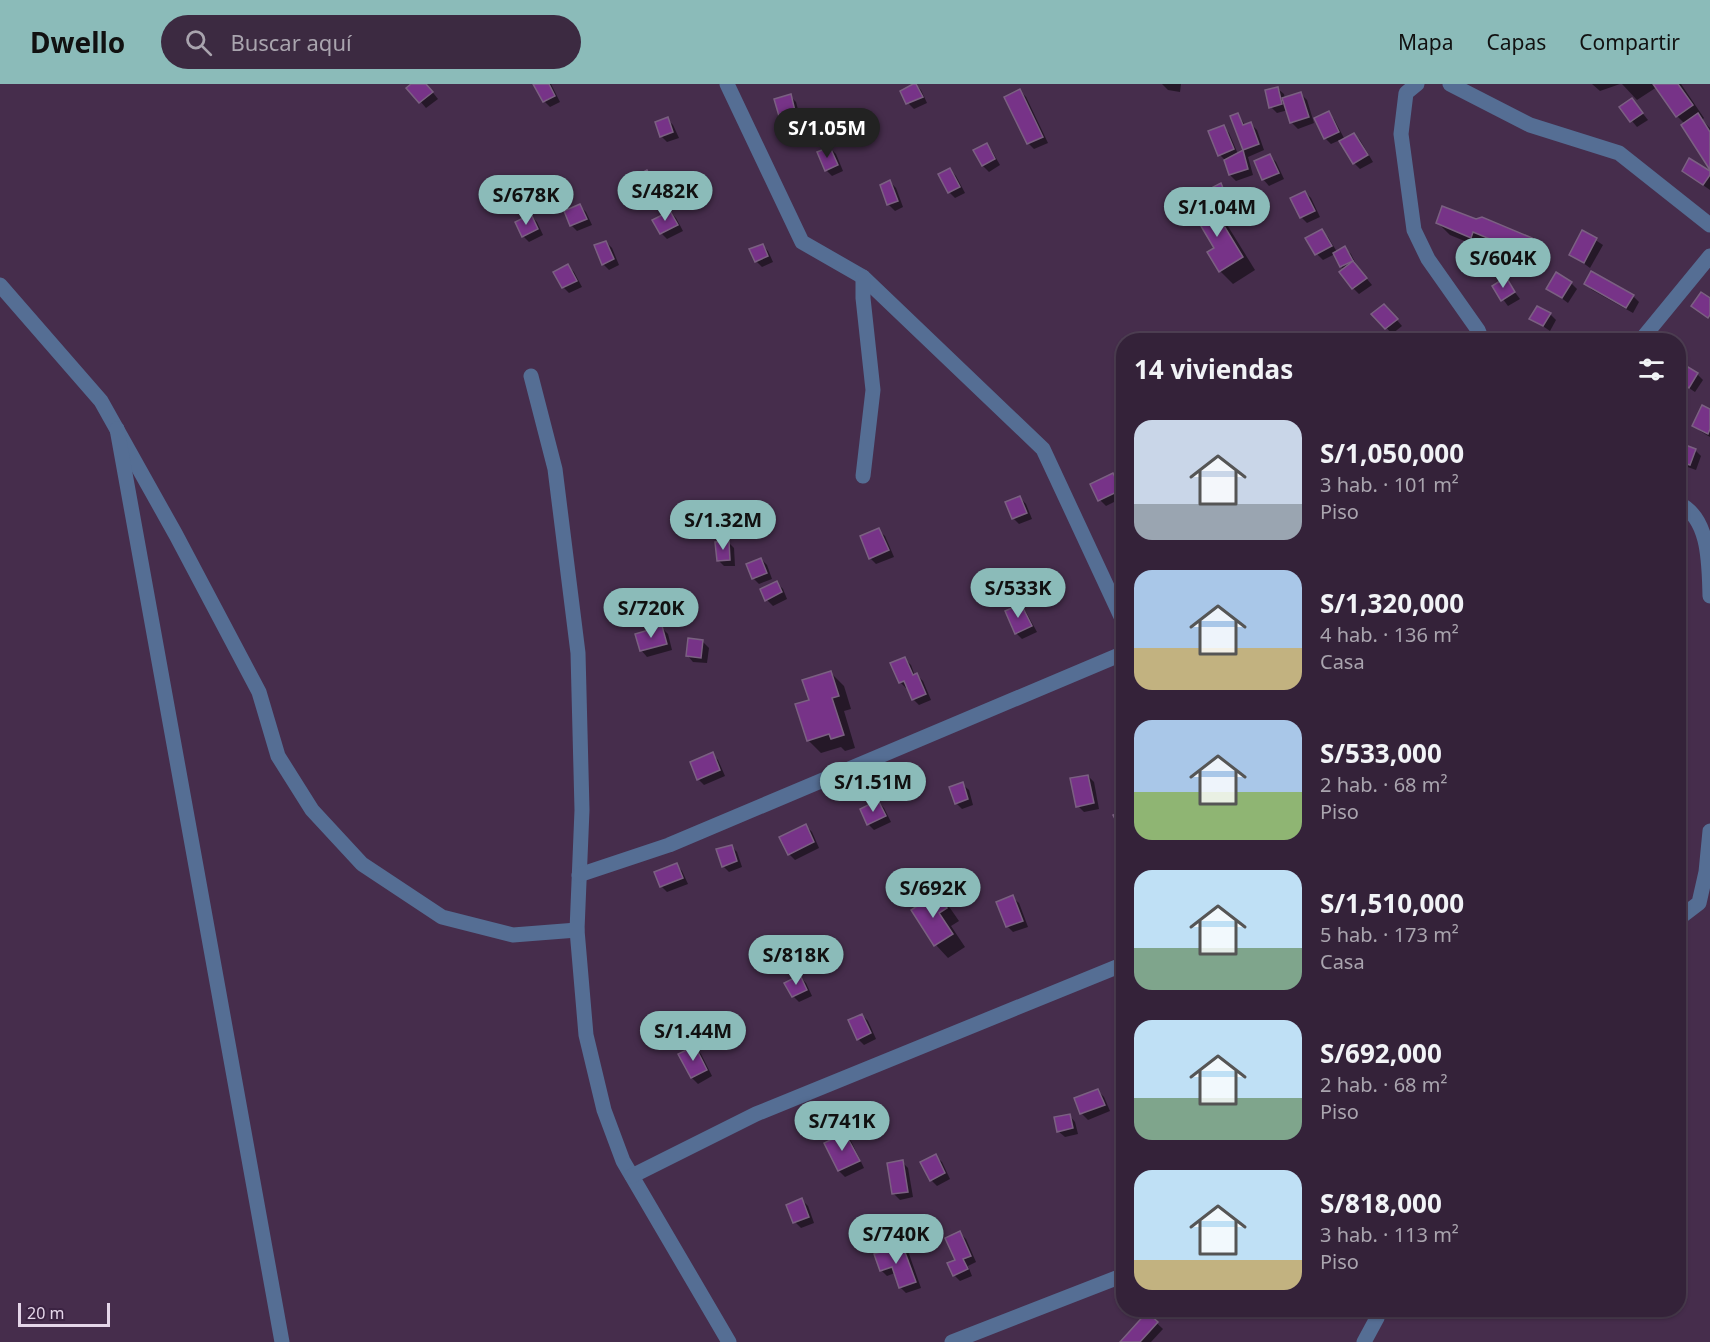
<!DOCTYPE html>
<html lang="es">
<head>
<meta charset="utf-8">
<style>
  :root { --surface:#342239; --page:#3c2a41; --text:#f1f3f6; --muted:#a9a4ae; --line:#4e3f53; --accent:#8bbbb9 }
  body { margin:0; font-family:"Noto Sans",sans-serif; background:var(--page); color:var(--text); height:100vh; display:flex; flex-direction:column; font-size:22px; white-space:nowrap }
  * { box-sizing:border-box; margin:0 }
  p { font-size:20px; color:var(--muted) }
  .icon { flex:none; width:33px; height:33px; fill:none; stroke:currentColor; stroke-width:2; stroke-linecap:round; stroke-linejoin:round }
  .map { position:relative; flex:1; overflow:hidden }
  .sheet { position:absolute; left:1116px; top:249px; width:570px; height:984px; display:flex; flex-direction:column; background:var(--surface); border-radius:24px; box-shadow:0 2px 4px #0004,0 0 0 2px var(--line) }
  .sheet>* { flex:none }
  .scale { position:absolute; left:18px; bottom:15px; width:92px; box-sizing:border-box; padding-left:6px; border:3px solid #e5d6e9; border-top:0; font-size:16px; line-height:21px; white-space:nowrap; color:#e5d6e9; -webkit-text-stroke:4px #3b2342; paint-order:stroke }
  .price { position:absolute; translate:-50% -51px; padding:0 14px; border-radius:21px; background:var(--accent); color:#111; font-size:20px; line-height:39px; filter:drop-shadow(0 2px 3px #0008) }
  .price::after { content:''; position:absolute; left:50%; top:36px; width:18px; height:14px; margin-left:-9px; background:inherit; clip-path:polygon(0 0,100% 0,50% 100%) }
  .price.active { background:#222; color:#fff }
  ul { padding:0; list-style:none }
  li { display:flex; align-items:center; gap:18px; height:150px; padding:0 18px }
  li span { display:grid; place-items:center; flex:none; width:168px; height:120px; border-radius:18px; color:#555 }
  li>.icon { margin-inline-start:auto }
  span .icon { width:72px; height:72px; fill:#fffc; stroke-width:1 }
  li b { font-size:26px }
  h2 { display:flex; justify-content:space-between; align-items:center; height:72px; padding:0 18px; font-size:26px }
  header { display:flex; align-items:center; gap:36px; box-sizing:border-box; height:84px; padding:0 30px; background:var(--accent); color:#111 }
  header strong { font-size:28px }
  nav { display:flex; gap:33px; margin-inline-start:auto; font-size:21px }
  .search { width:420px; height:54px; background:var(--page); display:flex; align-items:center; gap:15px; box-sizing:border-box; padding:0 21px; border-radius:33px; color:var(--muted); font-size:22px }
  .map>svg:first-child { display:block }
  .shadow { fill:#0007 }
  .building { fill:#738; stroke:#7b6082; stroke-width:1.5 }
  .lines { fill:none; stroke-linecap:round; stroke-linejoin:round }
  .minor { stroke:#556e94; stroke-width:15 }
</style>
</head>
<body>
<header>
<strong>Dwello</strong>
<div class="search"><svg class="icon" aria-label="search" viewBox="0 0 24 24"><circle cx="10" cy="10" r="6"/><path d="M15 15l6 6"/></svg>Buscar aquí</div>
<nav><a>Mapa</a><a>Capas</a><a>Compartir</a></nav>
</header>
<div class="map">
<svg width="1710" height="1258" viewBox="0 0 1710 1258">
  <rect width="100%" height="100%" fill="#462d4c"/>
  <!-- shadow -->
  <g class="shadow">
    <polygon points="413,0 426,0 438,15 426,24 409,4"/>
    <polygon points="535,0 551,0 560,18 550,23 544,17"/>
    <polygon points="915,0 921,6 927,19 914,25 908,19 902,7"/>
    <polygon points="1162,0 1181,0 1180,8 1168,6"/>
    <polygon points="1592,0 1620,0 1600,7"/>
    <polygon points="1622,0 1681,0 1704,34 1702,36 1710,44 1710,83 1685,40 1677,32 1657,3 1637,16"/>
    <polygon points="1277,4 1284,10 1285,15 1301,10 1307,16 1314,39 1298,45 1292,39 1288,26 1277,29 1271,23"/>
    <polygon points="1020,7 1026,13 1048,59 1034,65 1028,59"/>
    <polygon points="790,12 796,18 800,33 786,37 780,31"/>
    <polygon points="1632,16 1648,36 1637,43 1621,24"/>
    <polygon points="850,29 856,35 862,49 846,56 840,50"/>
    <polygon points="1328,29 1334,35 1345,56 1354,50 1360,56 1373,78 1360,85 1354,79 1340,56 1331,60 1325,54"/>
    <polygon points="1238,31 1246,42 1251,40 1257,46 1264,66 1248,73 1253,91 1236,97 1230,91 1225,76 1220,71 1223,43 1229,49 1238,70 1244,67 1232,33"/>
    <polygon points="667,35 673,41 679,54 667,58 661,52"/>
    <polygon points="986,61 992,67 1000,81 989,88 983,82 975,67"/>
    <polygon points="830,64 836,70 843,87 832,92 826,86"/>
    <polygon points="1270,72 1276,78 1284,95 1269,102 1263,95"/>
    <polygon points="950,86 956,92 965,109 955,114 949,108"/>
    <polygon points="1684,86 1710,89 1710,106 1690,92"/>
    <polygon points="647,88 653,94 659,106 646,112 640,106"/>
    <polygon points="890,98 896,104 903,123 895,127 889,121 881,101"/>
    <polygon points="1221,101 1227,107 1232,120 1226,123 1220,117 1214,104"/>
    <polygon points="1305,108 1311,114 1320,133 1307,139 1301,133"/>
    <polygon points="1209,119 1221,131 1255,186 1233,200 1220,187"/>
    <polygon points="580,122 586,128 592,141 577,147 571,141"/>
    <polygon points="670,128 676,134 683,147 667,155 661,149"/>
    <polygon points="531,132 537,138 543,151 529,158 523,152 517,139"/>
    <polygon points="1476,137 1531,155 1544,168 1539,182 1486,160 1484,165 1450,151 1437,138"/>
    <polygon points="1322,147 1328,153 1337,168 1345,164 1351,170 1358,184 1372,201 1359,210 1353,204 1335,170 1323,176 1317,170 1307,154"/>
    <polygon points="1583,148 1603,161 1590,184 1571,170"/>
    <polygon points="606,158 612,164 619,181 609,186 603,180"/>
    <polygon points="762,161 768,167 773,178 762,183 756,177"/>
    <polygon points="568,182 574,188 582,203 569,209 563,203"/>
    <polygon points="1505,195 1520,215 1508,222 1494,203"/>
    <polygon points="1571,199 1577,205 1568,219 1548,204"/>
    <polygon points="1586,200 1633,212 1639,218 1633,229 1592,206"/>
    <polygon points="1390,228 1402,242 1392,250 1374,230"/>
    <polygon points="1550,230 1556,236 1550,247 1531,234"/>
    <polygon points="1697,290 1703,296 1695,308 1678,297"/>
    <polygon points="1710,327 1710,353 1700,347 1694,341"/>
    <polygon points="1681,361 1695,366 1701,372 1696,386 1682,381 1678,378"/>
    <polygon points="1112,391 1118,397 1124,408 1124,413 1106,422 1100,416"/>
    <polygon points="1019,413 1026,420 1032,435 1019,440 1013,434"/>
    <polygon points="878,446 885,452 894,473 876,480 870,474"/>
    <polygon points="728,458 734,464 735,482 724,482 718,476"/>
    <polygon points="761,475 767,481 772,495 759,500 753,494"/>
    <polygon points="777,499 783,505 787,515 773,522 767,516"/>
    <polygon points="1020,522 1026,528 1037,548 1022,555 1016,549"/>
    <polygon points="662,544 668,550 672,566 647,573 641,566"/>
    <polygon points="703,558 709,564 707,579 693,578 687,571"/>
    <polygon points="905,575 911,581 915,592 917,591 923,597 931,616 919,621 913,615 908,603 906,604 900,598"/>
    <polygon points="831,589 844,602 851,625 844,627 855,664 845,667 841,663 821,669 808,656 811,617"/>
    <polygon points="712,670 718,676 725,692 704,701 698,695"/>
    <polygon points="1088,692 1094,698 1099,725 1084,728 1078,722"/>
    <polygon points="962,700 969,706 973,721 962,725 956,719"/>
    <polygon points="878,718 884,724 891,738 874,746 868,740"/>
    <polygon points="806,742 812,748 819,764 795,776 789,770"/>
    <polygon points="731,762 737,768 742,783 729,788 723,782"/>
    <polygon points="676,780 682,787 688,800 667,808 661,802"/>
    <polygon points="937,811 950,824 959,837 951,842 965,863 948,874 936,861 913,826"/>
    <polygon points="1012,813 1019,819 1028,843 1013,848 1007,842"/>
    <polygon points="800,893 806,899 812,912 799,918 793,912"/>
    <polygon points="862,931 868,937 876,955 864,961 858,955"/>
    <polygon points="695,964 701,970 712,992 698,1000 692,994 680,971"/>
    <polygon points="1098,1007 1104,1013 1110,1027 1088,1036 1082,1030 1076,1015"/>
    <polygon points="1069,1031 1075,1038 1078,1050 1065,1053 1058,1047"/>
    <polygon points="845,1051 851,1057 864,1084 845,1093 839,1087"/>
    <polygon points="935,1072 942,1078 950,1095 937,1102 931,1096"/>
    <polygon points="902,1078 908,1084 913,1113 900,1116 894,1110"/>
    <polygon points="802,1116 808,1122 814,1139 801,1144 795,1138"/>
    <polygon points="960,1149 966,1155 976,1178 968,1182 972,1192 960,1197 954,1191"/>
    <polygon points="902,1161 908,1167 921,1204 906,1209 900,1203 895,1189 887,1192 881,1186"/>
    <polygon points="1147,1230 1163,1245 1151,1258 1122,1258"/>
  </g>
  <!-- building -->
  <g class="building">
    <polygon points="411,0 426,0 433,8 419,19 406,4"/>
    <polygon points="533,0 549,0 555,12 543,18"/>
    <polygon points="913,0 916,0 923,13 906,20 900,7"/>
    <polygon points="1653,0 1678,0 1693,21 1676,33"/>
    <polygon points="1278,3 1282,20 1269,24 1265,6"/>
    <polygon points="1020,5 1043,53 1027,60 1004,13"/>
    <polygon points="1301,8 1309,33 1290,39 1282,14"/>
    <polygon points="791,10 795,27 779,32 774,15"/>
    <polygon points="1632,14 1643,29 1630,38 1619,23"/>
    <polygon points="850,27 857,43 839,51 836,33"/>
    <polygon points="1329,27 1339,48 1324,55 1314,34"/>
    <polygon points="1238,29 1243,41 1251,38 1259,60 1243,66 1230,32"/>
    <polygon points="1698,29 1710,48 1710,86 1681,41"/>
    <polygon points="668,33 673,48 660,53 655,38"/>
    <polygon points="1224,41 1234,65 1218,72 1208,47"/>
    <polygon points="1354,49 1368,71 1353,80 1339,57"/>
    <polygon points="987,59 995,75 982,82 973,66"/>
    <polygon points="830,63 838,81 825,87 817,68"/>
    <polygon points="1243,66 1248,85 1229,91 1224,76"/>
    <polygon points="1270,70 1279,89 1262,96 1254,77"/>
    <polygon points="1689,74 1710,87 1710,91 1703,101 1682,87"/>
    <polygon points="950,84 960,103 948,109 938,90"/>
    <polygon points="647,86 654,99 639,107 632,94"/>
    <polygon points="890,96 898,117 887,121 880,101"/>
    <polygon points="1221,99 1227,114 1218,117 1213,103"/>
    <polygon points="1305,107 1315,127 1300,134 1290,114"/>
    <polygon points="1209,117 1243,173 1219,188 1207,168 1214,164 1192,127"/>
    <polygon points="580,120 587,135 570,142 564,127"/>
    <polygon points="1442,122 1476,135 1482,133 1532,154 1526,170 1473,148 1471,154 1436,139"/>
    <polygon points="670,127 678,141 660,150 652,136"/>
    <polygon points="531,130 538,145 522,153 515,138"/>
    <polygon points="1322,145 1332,162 1315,171 1305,154"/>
    <polygon points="1582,146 1597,154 1584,179 1569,171"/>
    <polygon points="606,157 614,175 602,181 594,161"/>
    <polygon points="763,160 768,172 755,178 749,165"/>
    <polygon points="1345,162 1353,177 1340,183 1333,169"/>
    <polygon points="1353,177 1367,194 1352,205 1339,188"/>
    <polygon points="568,180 577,197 562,204 553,188"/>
    <polygon points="1591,187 1634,211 1626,224 1584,200"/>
    <polygon points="1556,188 1572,198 1562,214 1546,205"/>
    <polygon points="1506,193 1515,208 1501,217 1492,202"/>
    <polygon points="1701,208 1710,214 1710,231 1708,234 1691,222"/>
    <polygon points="1384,220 1398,235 1385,245 1371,230"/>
    <polygon points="1537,222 1551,229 1543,242 1529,235"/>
    <polygon points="1678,277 1698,289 1689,304 1678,297"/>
    <polygon points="1702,321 1710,325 1710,345 1708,350 1692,342"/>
    <polygon points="1680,359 1696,365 1690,381 1678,377"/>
    <polygon points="1113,389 1121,406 1098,417 1090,400"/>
    <polygon points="1020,412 1027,429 1012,435 1005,418"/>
    <polygon points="879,444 889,466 869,475 860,452"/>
    <polygon points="729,457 730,476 717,477 715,458"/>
    <polygon points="761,474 767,489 752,495 746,480"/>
    <polygon points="777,497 782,508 765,517 760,505"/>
    <polygon points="1021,520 1032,542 1015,550 1005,527"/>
    <polygon points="662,542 667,560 640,567 635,550"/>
    <polygon points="688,554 703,556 701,574 686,572"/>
    <polygon points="905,573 913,591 917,589 926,610 912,616 904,597 899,599 890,579"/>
    <polygon points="831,587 839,612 832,614 844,651 831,655 829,650 807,657 795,620 809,616 802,596"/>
    <polygon points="713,668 720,686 697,696 690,678"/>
    <polygon points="1088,691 1094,719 1076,723 1070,694"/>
    <polygon points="963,698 968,715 955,720 949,703"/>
    <polygon points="878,716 886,732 867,741 860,725"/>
    <polygon points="1124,726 1124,747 1122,748 1113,731"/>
    <polygon points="806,740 814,758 788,771 779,753"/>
    <polygon points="732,761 737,777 722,783 716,765"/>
    <polygon points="677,779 683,794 660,803 654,788"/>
    <polygon points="937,809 947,824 939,829 953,850 934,862 911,826"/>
    <polygon points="1013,811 1023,837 1006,843 996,818"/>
    <polygon points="800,891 807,906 792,913 784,899"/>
    <polygon points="862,930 871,949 857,956 848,936"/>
    <polygon points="695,962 707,986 691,994 678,970"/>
    <polygon points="1098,1005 1105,1021 1080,1030 1074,1014"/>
    <polygon points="1070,1030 1073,1044 1057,1048 1054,1033"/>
    <polygon points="845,1049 860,1077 838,1087 824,1059"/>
    <polygon points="936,1070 945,1089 930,1097 920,1078"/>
    <polygon points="903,1076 908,1108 892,1110 887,1079"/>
    <polygon points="802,1114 809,1133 793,1139 786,1121"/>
    <polygon points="960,1147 971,1172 963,1175 968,1185 953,1192 947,1179 955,1176 945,1154"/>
    <polygon points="902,1160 916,1198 899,1204 892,1183 880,1187 874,1170"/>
    <polygon points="1147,1228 1158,1238 1140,1258 1120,1258"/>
  </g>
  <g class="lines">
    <!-- minor -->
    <g class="minor">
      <polyline points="727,0 802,158 863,193 1043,365 1124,539"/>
      <polyline points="1417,0 1406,9 1401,50 1414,146 1428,175 1478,246 1482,256"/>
      <polyline points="1450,0 1530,41 1619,69 1710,141"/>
      <polyline points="863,193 863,214 873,306 863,392"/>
      <polyline points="0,201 101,317 176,451 259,608 278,672 312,726 362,780 442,833 513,851 577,846"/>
      <polyline points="1641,256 1710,172"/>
      <polyline points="531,292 555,385 578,569 582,726 577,846 586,951 604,1026 623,1077 729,1258"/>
      <polyline points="117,345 282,1258"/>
      <path d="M1678 419C1710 434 1709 480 1710 512"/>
      <polyline points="579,791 669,761 1124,569"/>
      <polyline points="1678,835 1699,819 1706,788 1710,747"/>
      <polyline points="632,1092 756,1030 1124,880"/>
      <polyline points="952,1258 1124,1191"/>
      <polyline points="1364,1258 1377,1234 1379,1226"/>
    </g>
  </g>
</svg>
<div class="scale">20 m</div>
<b class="price active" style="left:827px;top:75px">S/1.05M</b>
<b class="price" style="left:665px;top:138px">S/482K</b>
<b class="price" style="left:526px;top:142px">S/678K</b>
<b class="price" style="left:1217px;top:154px">S/1.04M</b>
<b class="price" style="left:1503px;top:205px">S/604K</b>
<b class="price" style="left:723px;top:467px">S/1.32M</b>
<b class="price" style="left:1018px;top:535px">S/533K</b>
<b class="price" style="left:651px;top:555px">S/720K</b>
<b class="price" style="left:873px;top:729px">S/1.51M</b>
<b class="price" style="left:933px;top:835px">S/692K</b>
<b class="price" style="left:796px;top:902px">S/818K</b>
<b class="price" style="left:693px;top:978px">S/1.44M</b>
<b class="price" style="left:842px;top:1068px">S/741K</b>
<b class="price" style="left:896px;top:1181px">S/740K</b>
<section class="sheet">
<h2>14 viviendas<svg class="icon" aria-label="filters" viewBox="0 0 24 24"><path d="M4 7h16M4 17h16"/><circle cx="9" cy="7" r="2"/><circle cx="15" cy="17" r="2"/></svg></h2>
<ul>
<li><span style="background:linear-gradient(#c9d6e8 70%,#9aa5b1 0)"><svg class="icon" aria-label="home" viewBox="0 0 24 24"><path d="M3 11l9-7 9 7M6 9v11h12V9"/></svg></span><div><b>S/1,050,000</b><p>3 hab. · 101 m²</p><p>Piso</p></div></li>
<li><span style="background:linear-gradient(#a9c7e8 65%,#c2b280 0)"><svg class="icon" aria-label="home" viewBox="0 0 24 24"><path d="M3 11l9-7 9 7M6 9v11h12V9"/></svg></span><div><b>S/1,320,000</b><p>4 hab. · 136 m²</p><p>Casa</p></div></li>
<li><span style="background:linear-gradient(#a9c7e8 60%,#8fb573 0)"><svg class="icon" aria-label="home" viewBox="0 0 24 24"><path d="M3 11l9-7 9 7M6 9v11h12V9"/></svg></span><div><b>S/533,000</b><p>2 hab. · 68 m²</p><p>Piso</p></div></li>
<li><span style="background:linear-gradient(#bfe0f5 65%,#7fa58c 0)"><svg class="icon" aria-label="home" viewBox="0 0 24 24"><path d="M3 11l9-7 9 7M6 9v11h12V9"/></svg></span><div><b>S/1,510,000</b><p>5 hab. · 173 m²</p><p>Casa</p></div></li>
<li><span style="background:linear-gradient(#bfe0f5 65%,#7fa58c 0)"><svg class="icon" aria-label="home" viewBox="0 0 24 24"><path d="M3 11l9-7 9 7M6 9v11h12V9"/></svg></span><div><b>S/692,000</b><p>2 hab. · 68 m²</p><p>Piso</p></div></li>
<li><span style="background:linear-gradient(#bfe0f5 75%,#c2b280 0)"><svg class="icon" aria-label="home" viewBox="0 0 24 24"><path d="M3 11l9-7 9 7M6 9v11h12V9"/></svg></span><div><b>S/818,000</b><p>3 hab. · 113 m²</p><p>Piso</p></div></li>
</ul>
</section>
</div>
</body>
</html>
